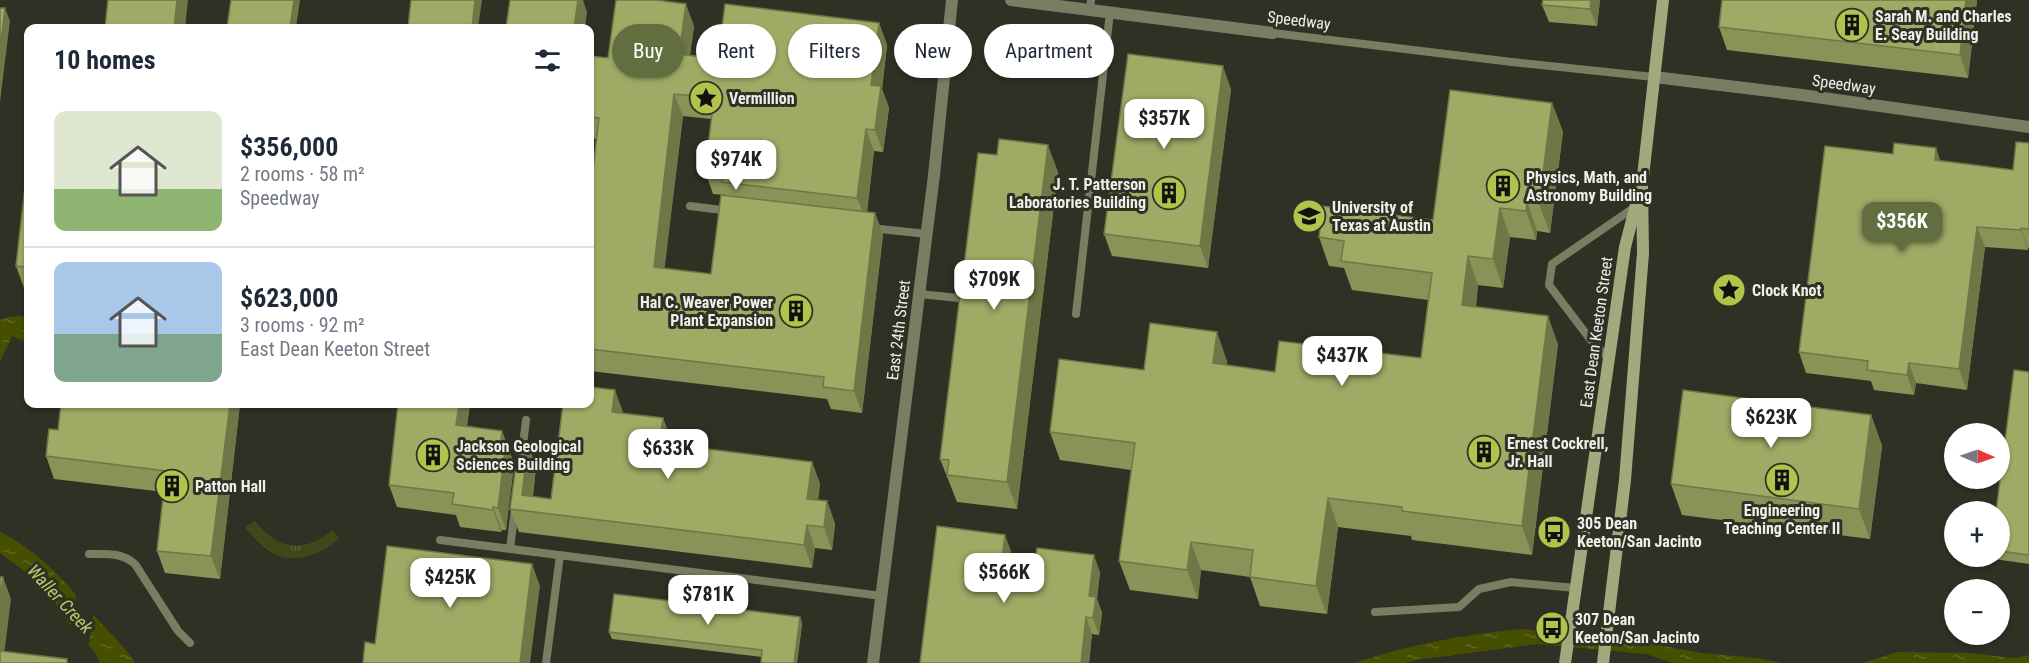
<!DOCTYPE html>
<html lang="en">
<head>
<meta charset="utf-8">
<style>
  :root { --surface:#fff; --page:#f2f2f3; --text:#1f2937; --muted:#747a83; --line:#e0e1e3; --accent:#626e40 }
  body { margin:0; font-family:"Roboto Condensed",sans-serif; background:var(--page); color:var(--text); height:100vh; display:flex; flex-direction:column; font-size:22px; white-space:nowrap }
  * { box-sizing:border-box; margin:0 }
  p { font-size:20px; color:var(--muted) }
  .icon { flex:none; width:33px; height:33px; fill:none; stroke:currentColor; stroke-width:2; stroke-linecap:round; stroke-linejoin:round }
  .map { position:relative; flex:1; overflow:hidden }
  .panel { position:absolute; left:24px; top:24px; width:570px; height:384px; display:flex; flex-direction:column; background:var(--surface); border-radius:12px; box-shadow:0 2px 4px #0004 }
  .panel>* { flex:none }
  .top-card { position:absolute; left:612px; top:24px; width:570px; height:54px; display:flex; gap:12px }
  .needle { width:39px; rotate:92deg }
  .tools { position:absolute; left:1944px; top:423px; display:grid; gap:12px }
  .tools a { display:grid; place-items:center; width:66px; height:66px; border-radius:50%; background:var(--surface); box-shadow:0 2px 4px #0004; font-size:30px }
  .price { position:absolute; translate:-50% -51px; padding:0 14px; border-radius:12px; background:#fff; color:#222; font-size:20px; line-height:39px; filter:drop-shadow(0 2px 3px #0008) }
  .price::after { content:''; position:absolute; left:50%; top:36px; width:18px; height:14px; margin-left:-9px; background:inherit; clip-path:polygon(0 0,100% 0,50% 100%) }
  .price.on { background:var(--accent); color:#fff }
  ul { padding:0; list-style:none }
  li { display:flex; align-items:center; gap:18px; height:150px; padding:0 30px }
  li+li { border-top:2px solid var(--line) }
  li span { display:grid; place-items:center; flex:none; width:168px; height:120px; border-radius:12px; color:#555 }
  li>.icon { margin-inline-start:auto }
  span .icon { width:72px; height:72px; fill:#fffc; stroke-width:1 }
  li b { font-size:26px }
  h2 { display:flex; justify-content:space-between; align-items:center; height:72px; padding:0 30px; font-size:26px }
  .pill { padding:0 21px; border-radius:27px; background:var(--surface); box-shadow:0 2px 4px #0004; font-size:21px; line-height:54px }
  .pill.on { background:var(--accent); color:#fff }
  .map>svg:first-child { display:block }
  .grass { fill:url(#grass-tufts) }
  .water { fill:url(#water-ripples) }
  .pier { fill:#2f3125 }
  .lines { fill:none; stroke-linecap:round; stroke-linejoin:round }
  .service { stroke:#797e62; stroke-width:8 }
  .pedestrian { stroke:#797e62; stroke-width:12 }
  .minor { stroke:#797e62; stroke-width:12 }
  .tertiary { stroke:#797e62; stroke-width:12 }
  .secondary { stroke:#a2aa7d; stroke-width:12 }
  .wall { fill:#899257; fill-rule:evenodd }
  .shaded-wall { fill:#6f7747 }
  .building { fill:#9faa65; stroke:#6f7747; stroke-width:1.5 }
  .labels { text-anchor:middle; stroke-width:6; stroke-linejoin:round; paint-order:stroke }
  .poi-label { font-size:16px; font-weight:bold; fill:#eeefe8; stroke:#2f3125; text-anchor:start }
  .street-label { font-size:16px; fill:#eeefe8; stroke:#2f3125 }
  .water-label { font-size:18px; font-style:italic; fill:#bdcb6b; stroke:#2f3125 }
</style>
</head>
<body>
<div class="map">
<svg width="2029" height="663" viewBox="0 0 2029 663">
  <defs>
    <pattern id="grass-tufts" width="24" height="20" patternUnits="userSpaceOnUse" patternTransform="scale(1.5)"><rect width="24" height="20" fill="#414719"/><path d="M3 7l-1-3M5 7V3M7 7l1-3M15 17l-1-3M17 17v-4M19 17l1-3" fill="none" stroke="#5d623a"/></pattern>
    <pattern id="water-ripples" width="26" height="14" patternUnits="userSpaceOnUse" patternTransform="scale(1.5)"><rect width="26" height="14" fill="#464e00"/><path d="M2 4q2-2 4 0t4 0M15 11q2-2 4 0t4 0" fill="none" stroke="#616825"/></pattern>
  </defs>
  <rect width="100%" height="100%" fill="#2f3125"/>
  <!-- grass -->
  <path class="grass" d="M255 521C277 549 303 555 332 530L339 538C324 553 296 565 274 554 264 549 254 538 246 529V527Z"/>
  <!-- water -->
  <g class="water">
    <polygon points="18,316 28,317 28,343 12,336 0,362 0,320 8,317"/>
    <path d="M0 532C43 553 71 589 102 624 114 638 125 646 135 663H100L94 651 73 629 56 604 23 570 0 553Z"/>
    <path d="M1522 629 1646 643 1702 653 1757 658 1783 663H1673L1646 654 1537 644 1416 660 1406 663H1354C1409 645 1464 634 1522 629Z"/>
    <polygon points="1897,652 1969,653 2014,658 2029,655 2029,663 1862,663"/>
  </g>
  <!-- pier -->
  <polygon class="pier" points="77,590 94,611 88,649 70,630"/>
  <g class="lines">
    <!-- service -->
    <g class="service">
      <polyline points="1090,10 1091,0"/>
      <polyline points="1273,33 1512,62 1654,77"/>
      <polyline points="690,206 730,211"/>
      <polyline points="871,228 927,234"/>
      <polyline points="919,294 969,299"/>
      <polyline points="1076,314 1110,12"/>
      <polyline points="1609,359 1590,339 1549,285 1552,264 1635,207"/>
      <polyline points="522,453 526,420"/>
      <polyline points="440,540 882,596"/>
      <polyline points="510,549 515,508"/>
      <path d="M89 554C107 554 121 552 135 564L178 631 190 643"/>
      <polyline points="1375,612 1459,607 1479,589 1511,582 1575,588"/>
      <polyline points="546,663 560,555"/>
    </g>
    <!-- pedestrian -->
    <g class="pedestrian">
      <polyline points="1011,0 1273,33"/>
      <polyline points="934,175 952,0"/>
    </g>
    <!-- minor -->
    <polyline class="minor" points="873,663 934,175"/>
    <!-- tertiary -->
    <polyline class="tertiary" points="1654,77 1802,95 2029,127"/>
    <!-- secondary -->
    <g class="secondary">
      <polyline points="1565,663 1625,247 1638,197"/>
      <polyline points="1603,663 1625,480 1643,253 1642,185 1663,0"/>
    </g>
  </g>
  <!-- wall -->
  <g class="wall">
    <polygon points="1543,0 1600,0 1597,26 1549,22 1542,5"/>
    <polygon points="1722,0 1977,0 1968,78 1727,50 1719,27"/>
    <path d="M879 23 887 45 882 89 889 108 883 152 874 151 867 212 875 213 883 235 862 413 831 409 827 399 590 371V195L596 139 590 138V56L608 58 694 26 690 55 718 59ZM683 116 711 119 705 171 713 194 727 195 711 274 664 269Z"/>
    <polygon points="1231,89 1208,268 1112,256 1104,234"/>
    <polygon points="1552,103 1563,132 1550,233 1537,231 1536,240 1510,237 1503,288 1478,285 1476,306 1558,344 1532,555 1412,540 1411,536 1338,527 1327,614 1260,606 1250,577 1201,570 1198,599 1130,590 1119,561 1131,470 1060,460 1050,432 1144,370 1227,361 1226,365 1275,372 1421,358 1428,300 1352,290 1344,268 1329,266 1319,237 1433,220"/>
    <polygon points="2029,143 2029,248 2028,248 2028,250 1985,247 1967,390 1916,383 1914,395 1874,390 1871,381 1806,373 1799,352 1941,161 2013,170"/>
    <polygon points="997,155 1058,172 1017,509 957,502 940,459 969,279 964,266"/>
    <polygon points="28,160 28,289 24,288 16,266"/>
    <polygon points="2029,372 2029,564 1994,559 1993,556 2000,556 2000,512"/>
    <polygon points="240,404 220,579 165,573 157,551 164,492 54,479 46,456 58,430"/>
    <polygon points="398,404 470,404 467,426 502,431 514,464 506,530 502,530 501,532 460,527 456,515 397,507 389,485"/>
    <polygon points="623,412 623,413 663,418 671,440 670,445 812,462 820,484 818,500 827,501 835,524 832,550 815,548 812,568 519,532 510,509 528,444 536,467 533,496 551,499"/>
    <polygon points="1871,415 1882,446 1870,539 1682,515 1671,484"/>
    <polygon points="1011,551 1007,584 1032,587 1100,572 1097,599 1102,613 1099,635 1092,634 1089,663 920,663"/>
    <polygon points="800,617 802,624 797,663 761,663 762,657 612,639 609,632"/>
  </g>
  <!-- shaded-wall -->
  <g class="shaded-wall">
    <polygon points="177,0 188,0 185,28 174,28"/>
    <polygon points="294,0 300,0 296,28 290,28"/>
    <polygon points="475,0 482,0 478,28 472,28"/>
    <polygon points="578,0 583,0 587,12 585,28 574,28"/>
    <polygon points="1591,0 1600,0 1597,26 1590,9"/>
    <polygon points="1966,0 1977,0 1968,78 1960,55"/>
    <polygon points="686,4 694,26 687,76 679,54"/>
    <polygon points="5,8 10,21 0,102 0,50"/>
    <polygon points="879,23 887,45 882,89 889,108 883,152 875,130 871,85"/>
    <polygon points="1223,66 1231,89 1208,268 1200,246"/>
    <polygon points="674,94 683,116 662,290 654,267"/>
    <polygon points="1552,103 1563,132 1550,233 1539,204"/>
    <polygon points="866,129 874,151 866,220 857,198"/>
    <polygon points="1048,145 1058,172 1017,509 1007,482"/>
    <polygon points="1936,148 1943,168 1935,160"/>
    <polygon points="1527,202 1537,231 1536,240 1526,211"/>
    <polygon points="1500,208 1510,237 1503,288 1493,259"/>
    <polygon points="875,213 883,235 862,413 854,391"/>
    <polygon points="1977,227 1985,247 1967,390 1959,369"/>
    <polygon points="2021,228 2028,248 2028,250 2021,230"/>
    <polygon points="1468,256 1478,285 1472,333 1462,305"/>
    <polygon points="1548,316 1558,344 1532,555 1522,526"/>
    <polygon points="1217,332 1227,361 1223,392 1213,363"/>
    <polygon points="1909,363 1916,383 1914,395 1907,375"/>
    <polygon points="615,390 623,412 621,434 612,412"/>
    <polygon points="230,404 240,404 220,579 211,556"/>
    <polygon points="459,404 470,404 464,447 456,425"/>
    <polygon points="1871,415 1882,446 1870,539 1859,509"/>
    <polygon points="663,418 671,440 667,466 659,443"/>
    <polygon points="502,431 514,464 506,530 498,508"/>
    <polygon points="528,444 536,467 531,512 522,495"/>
    <polygon points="812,462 820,484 815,521 807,499"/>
    <polygon points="1328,498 1338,527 1327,614 1316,586"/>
    <polygon points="827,501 835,524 832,550 824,527"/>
    <polygon points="493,507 502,530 501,532 493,510"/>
    <polygon points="807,525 815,548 812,568 804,545"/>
    <polygon points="1005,535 1011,551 1005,599 999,583"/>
    <polygon points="1191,542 1201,570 1198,599 1187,570"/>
    <polygon points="1094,555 1100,572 1097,599 1102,613 1099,635 1093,618 1089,596"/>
    <polygon points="532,564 540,586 530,663 520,663"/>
    <polygon points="3,577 11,599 3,663 0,663 0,600"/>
    <polygon points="800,617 802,624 797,663 794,663"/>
    <polygon points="1086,617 1092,634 1089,663 1081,663"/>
  </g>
  <!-- building -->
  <g class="building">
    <polygon points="108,0 177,0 174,28 105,28"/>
    <polygon points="231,0 294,0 290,28 227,28"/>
    <polygon points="411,0 475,0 472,28 408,28"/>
    <polygon points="510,0 578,0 574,28 506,28"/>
    <polygon points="616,0 656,0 686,4 679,54 718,59 725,4 879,23 871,85 881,86 878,107 875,130 866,129 857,198 722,182 723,174 705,171 714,98 674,94 654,267 711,274 721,195 875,213 854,391 823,387 824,377 590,349 590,195 599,118 590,117 590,56 608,58"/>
    <polygon points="1543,0 1591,0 1590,9 1542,5"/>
    <polygon points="1722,0 1966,0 1960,55 1719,27"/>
    <polygon points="0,8 5,8 0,50"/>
    <polygon points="1128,54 1223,66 1200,246 1104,234"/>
    <polygon points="1450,90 1552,103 1539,204 1527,202 1526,211 1500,208 1493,259 1468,256 1462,305 1548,316 1522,526 1402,511 1402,507 1328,498 1316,586 1250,577 1253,550 1191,542 1187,570 1119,561 1135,443 1050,432 1059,359 1144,370 1150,323 1217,332 1213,363 1275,372 1279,341 1421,358 1432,273 1341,261 1344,241 1319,237 1323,206 1433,220"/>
    <polygon points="999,139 1048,145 1007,482 947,475 949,460 940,459 962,278 972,279 976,274 973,267 964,266 978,153 997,155"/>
    <polygon points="2016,142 2029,143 2029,229 2021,228 2021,230 1977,227 1959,369 1909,363 1907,375 1867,370 1868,361 1799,352 1825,146 1893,154 1894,143 1936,148 1935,160 2013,170"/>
    <polygon points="28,160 28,267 16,266"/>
    <polygon points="2014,370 2029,372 2029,555 2000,551 2000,512 1996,512"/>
    <polygon points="590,387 615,390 612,412 663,418 659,443 812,462 807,499 827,501 824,527 807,525 804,545 510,509 519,443 528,444 522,495 551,499 563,404 590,404"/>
    <polygon points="1683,390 1871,415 1859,509 1671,484"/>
    <polygon points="61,404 230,404 211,556 157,551 166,471 46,456 49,429 58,430"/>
    <polygon points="398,404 459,404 456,425 502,431 501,441 506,442 498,508 493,507 493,510 452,504 454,493 389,485"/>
    <polygon points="937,526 1005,535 999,583 1032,587 1037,548 1094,555 1089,596 1096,597 1093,618 1086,617 1081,663 920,663"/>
    <polygon points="387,546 532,564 520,663 363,663 365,642 375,644"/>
    <polygon points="0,577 3,577 0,600"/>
    <polygon points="614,594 800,617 794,663 761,663 762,650 609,632"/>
    <polygon points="0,651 67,659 67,663 0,663"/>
  </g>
  <!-- icons -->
  <defs>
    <symbol id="building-disc" viewBox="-11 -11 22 22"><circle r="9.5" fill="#b3c24b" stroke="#2f3125"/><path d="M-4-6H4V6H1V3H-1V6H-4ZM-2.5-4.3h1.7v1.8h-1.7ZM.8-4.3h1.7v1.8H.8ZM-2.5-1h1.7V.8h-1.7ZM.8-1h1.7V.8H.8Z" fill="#111"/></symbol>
    <symbol id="sight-disc" viewBox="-11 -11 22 22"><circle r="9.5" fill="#b3c24b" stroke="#2f3125"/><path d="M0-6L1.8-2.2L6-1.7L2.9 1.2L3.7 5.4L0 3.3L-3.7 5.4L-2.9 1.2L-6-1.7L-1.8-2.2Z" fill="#111"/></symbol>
    <symbol id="university-disc" viewBox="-11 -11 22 22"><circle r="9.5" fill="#b3c24b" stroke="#2f3125"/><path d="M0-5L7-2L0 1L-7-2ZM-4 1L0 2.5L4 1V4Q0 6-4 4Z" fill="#111"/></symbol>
    <symbol id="bus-disc" viewBox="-11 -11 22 22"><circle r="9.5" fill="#b3c24b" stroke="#2f3125"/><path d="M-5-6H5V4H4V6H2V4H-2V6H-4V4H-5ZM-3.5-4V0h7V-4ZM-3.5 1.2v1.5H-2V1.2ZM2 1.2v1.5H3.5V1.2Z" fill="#111"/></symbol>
  </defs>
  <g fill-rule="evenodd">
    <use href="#building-disc" x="1833" y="6" width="38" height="38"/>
    <use href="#sight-disc" x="687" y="79" width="38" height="38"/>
    <use href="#building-disc" x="1484" y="167" width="38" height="38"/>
    <use href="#building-disc" x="1150" y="174" width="38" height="38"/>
    <use href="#university-disc" x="1290" y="197" width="38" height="38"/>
    <use href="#sight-disc" x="1710" y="271" width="38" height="38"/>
    <use href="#building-disc" x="777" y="292" width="38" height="38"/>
    <use href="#building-disc" x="1465" y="433" width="38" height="38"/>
    <use href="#building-disc" x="414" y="436" width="38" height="38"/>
    <use href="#building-disc" x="1763" y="461" width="38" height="38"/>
    <use href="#building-disc" x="153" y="467" width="38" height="38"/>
    <use href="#bus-disc" x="1535" y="513" width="38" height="38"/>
    <use href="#bus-disc" x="1533" y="609" width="38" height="38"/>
  </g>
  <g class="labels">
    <!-- poi labels -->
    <g class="poi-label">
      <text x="1875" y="22">Sarah M. and Charles<tspan x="1875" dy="18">E. Seay Building</tspan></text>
      <text x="729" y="104">Vermillion</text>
      <text x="1526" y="183">Physics, Math, and<tspan x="1526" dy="18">Astronomy Building</tspan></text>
      <text x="1146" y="190" text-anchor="end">J. T. Patterson<tspan x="1146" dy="18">Laboratories Building</tspan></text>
      <text x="1332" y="213">University of<tspan x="1332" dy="18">Texas at Austin</tspan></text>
      <text x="1752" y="296">Clock Knot</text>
      <text x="773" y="308" text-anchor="end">Hal C. Weaver Power<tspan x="773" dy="18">Plant Expansion</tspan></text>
      <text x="1507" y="449">Ernest Cockrell,<tspan x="1507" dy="18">Jr. Hall</tspan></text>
      <text x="456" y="452">Jackson Geological<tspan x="456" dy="18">Sciences Building</tspan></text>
      <text x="195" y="492">Patton Hall</text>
      <text x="1782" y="516" text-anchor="middle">Engineering<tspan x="1782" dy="18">Teaching Center II</tspan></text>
      <text x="1577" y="529">305 Dean<tspan x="1577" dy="18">Keeton/San Jacinto</tspan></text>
      <text x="1575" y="625">307 Dean<tspan x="1575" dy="18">Keeton/San Jacinto</tspan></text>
    </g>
    <!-- street labels -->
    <g class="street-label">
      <text transform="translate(1299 20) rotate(7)" y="6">Speedway</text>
      <text transform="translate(1844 84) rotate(8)" y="6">Speedway</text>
      <text transform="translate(898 330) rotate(-83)" y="6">East 24th Street</text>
      <text transform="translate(1596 332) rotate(-82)" y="6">East Dean Keeton Street</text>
    </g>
    <!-- water labels -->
    <g class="water-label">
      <text transform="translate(60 599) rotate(47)" y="6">Waller Creek</text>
    </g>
  </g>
</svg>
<div class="tools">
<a><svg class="needle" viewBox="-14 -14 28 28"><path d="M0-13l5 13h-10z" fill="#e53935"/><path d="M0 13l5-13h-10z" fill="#747a83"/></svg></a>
<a>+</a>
<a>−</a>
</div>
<b class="price" style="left:1164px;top:150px">$357K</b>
<b class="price" style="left:736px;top:191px">$974K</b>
<b class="price on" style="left:1902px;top:253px">$356K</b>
<b class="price" style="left:994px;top:311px">$709K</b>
<b class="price" style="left:1342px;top:387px">$437K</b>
<b class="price" style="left:1771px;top:449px">$623K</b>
<b class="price" style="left:668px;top:480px">$633K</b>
<b class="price" style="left:1004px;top:604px">$566K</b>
<b class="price" style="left:450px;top:609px">$425K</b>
<b class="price" style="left:708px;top:626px">$781K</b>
<div class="top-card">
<a class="pill on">Buy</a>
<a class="pill">Rent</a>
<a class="pill">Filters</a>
<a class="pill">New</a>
<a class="pill">Apartment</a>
</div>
<section class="panel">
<h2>10 homes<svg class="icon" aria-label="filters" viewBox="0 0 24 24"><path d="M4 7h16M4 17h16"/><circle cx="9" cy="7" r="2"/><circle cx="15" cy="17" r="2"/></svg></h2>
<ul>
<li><span style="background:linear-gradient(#dfe7d0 65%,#8fb573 0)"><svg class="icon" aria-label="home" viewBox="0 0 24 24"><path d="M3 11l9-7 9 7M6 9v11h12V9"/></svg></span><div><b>$356,000</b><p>2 rooms · 58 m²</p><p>Speedway</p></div></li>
<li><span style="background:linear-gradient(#a9c7e8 60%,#7fa58c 0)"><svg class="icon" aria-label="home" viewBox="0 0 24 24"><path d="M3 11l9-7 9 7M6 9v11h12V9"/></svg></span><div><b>$623,000</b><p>3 rooms · 92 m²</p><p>East Dean Keeton Street</p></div></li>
</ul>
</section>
</div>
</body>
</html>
